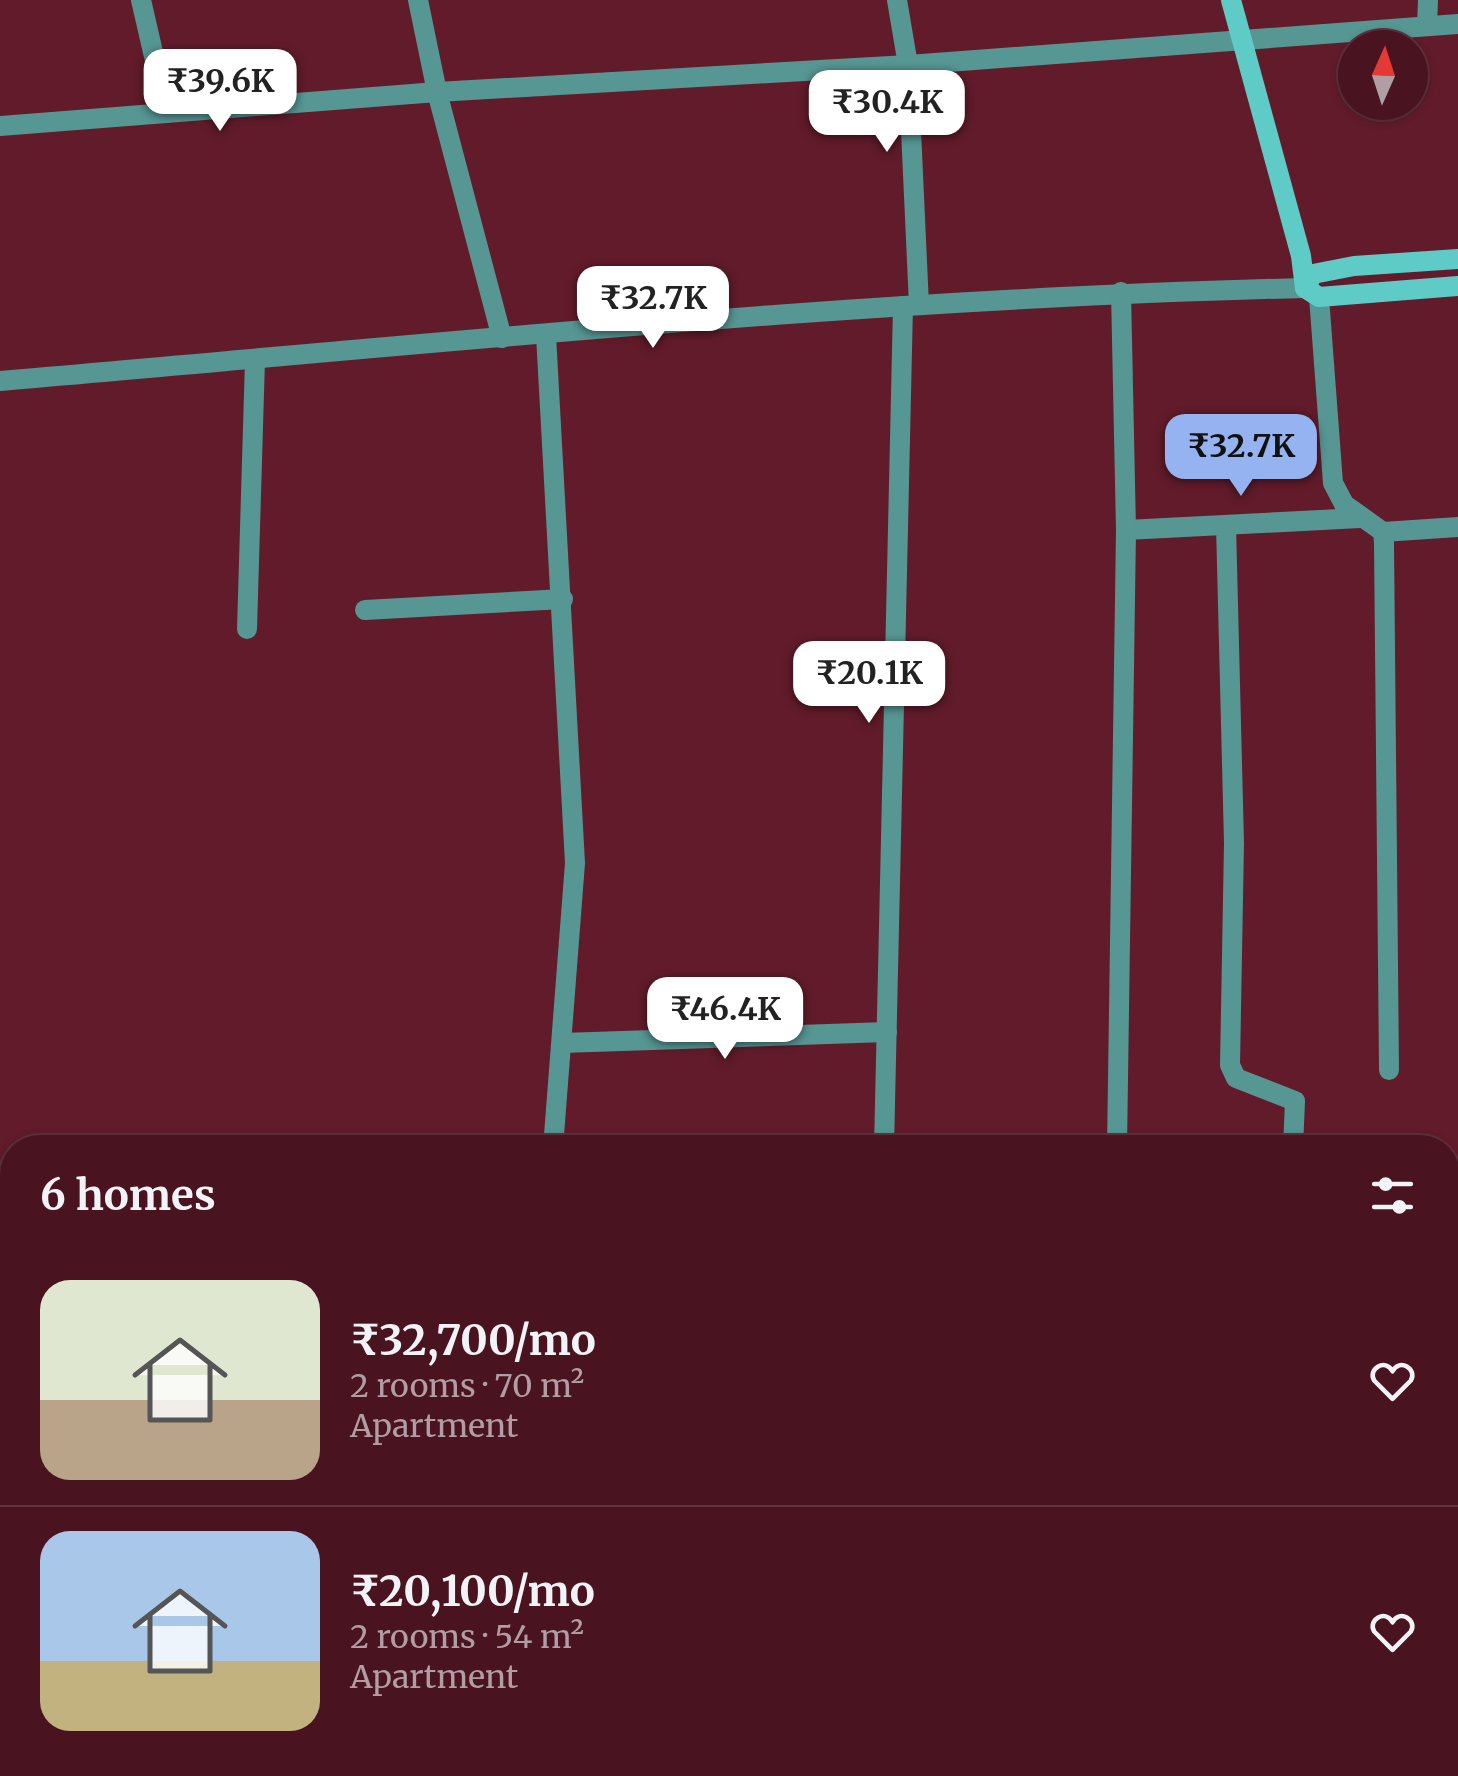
<!DOCTYPE html>
<html lang="en">
<head>
<meta charset="utf-8">
<style>
  :root { --surface:#491420; --page:#501d29; --text:#f1f3f6; --muted:#b19ea5; --line:#61333e; --accent:#95b2f1 }
  body { margin:0; font-family:Merriweather,serif; background:var(--page); color:var(--text); height:100vh; display:flex; flex-direction:column; font-size:38px; white-space:nowrap }
  * { box-sizing:border-box; margin:0 }
  p { font-size:32px; color:var(--muted) }
  .icon { flex:none; width:55px; height:55px; fill:none; stroke:currentColor; stroke-width:2; stroke-linecap:round; stroke-linejoin:round }
  .map { position:relative; flex:1; overflow:hidden }
  .sheet { position:absolute; left:0px; top:1135px; width:1460px; height:642px; display:flex; flex-direction:column; background:var(--surface); border-radius:40px 40px 0 0; box-shadow:0 2px 8px #0004,0 0 0 2px var(--line) }
  .sheet>* { flex:none }
  .needle { width:65px; rotate:3deg }
  .controls { position:absolute; left:1338px; top:30px; display:grid; gap:20px }
  .controls a { display:grid; place-items:center; width:90px; height:90px; border-radius:50%; background:var(--surface); box-shadow:0 2px 8px #0004,0 0 0 2px var(--line); font-size:50px }
  .price { position:absolute; translate:-50% -85px; padding:0 22px; border-radius:20px; background:#fff; color:#222; font-size:32px; line-height:65px; filter:drop-shadow(0 2px 5px #0008) }
  .price::after { content:''; position:absolute; left:50%; top:60px; width:30px; height:22px; margin-left:-15px; background:inherit; clip-path:polygon(0 0,100% 0,50% 100%) }
  .price.current { background:var(--accent); color:#111 }
  ul { padding:0; list-style:none }
  li { display:flex; align-items:center; gap:30px; height:250px; padding:0 40px }
  li+li { border-top:2px solid var(--line) }
  li span { display:grid; place-items:center; flex:none; width:280px; height:200px; border-radius:30px; color:#555 }
  li>.icon { margin-inline-start:auto }
  span .icon { width:120px; height:120px; fill:#fffc; stroke-width:1 }
  li b { font-size:42px }
  h2 { display:flex; justify-content:space-between; align-items:center; height:120px; padding:0 40px; font-size:42px }
  .map>svg:first-child { display:block }
  .lines { fill:none; stroke-linecap:round; stroke-linejoin:round }
  .service { stroke:#569693; stroke-width:20 }
  .minor { stroke:#569693; stroke-width:20 }
  .secondary { stroke:#5fcbc7; stroke-width:20 }
</style>
</head>
<body>
<div class="map">
<svg width="1458" height="1776" viewBox="0 0 1458 1776">
  <rect width="100%" height="100%" fill="#611b2a"/>
  <g class="lines">
    <!-- service -->
    <g class="service">
      <polyline points="365,610 563,599"/>
      <polyline points="247,629 255,360"/>
    </g>
    <!-- minor -->
    <g class="minor">
      <polyline points="141,0 167,113"/>
      <polyline points="418,0 437,92 502,338"/>
      <polyline points="897,0 908,65 919,305"/>
      <polyline points="1427,26 1428,0"/>
      <polyline points="0,126 437,92 908,65 1458,24"/>
      <polyline points="1319,297 1333,483 1344,504 1383,532 1384,543 1389,1070"/>
      <polyline points="546,335 575,863 553,1148"/>
      <path d="M0 381C434 344 869 298 1305 288"/>
      <polyline points="1226,525 1234,843 1230,1065 1236,1078 1295,1101 1293,1148"/>
      <polyline points="1126,530 1360,518"/>
      <polyline points="1383,532 1458,527"/>
      <polyline points="562,1043 887,1032"/>
      <polyline points="884,1148 903,306"/>
      <polyline points="1117,1148 1126,530 1121,292"/>
      <polyline points="1448,1313 1458,1314"/>
      <polyline points="0,1614 12,1624"/>
      <polyline points="195,1765 210,1776"/>
      <polyline points="140,1776 148,1765"/>
      <polyline points="455,1776 458,1765"/>
      <polyline points="679,1776 682,1765"/>
      <polyline points="850,1776 852,1765"/>
      <polyline points="1017,1776 1020,1765"/>
      <polyline points="1159,1776 1161,1765"/>
    </g>
    <!-- secondary -->
    <g class="secondary">
      <polyline points="1231,0 1301,256 1305,288 1319,297 1458,286"/>
      <polyline points="1305,288 1313,274 1354,266 1458,259"/>
    </g>
  </g>
</svg>
<div class="controls">
<a><svg class="needle" viewBox="-14 -14 28 28"><path d="M0-13l5 13h-10z" fill="#e53935"/><path d="M0 13l5-13h-10z" fill="#b19ea5"/></svg></a>
</div>
<b class="price" style="left:220px;top:134px">₹39.6K</b>
<b class="price" style="left:887px;top:155px">₹30.4K</b>
<b class="price" style="left:653px;top:351px">₹32.7K</b>
<b class="price current" style="left:1241px;top:499px">₹32.7K</b>
<b class="price" style="left:869px;top:726px">₹20.1K</b>
<b class="price" style="left:725px;top:1062px">₹46.4K</b>
<section class="sheet">
<h2>6 homes<svg class="icon" aria-label="filters" viewBox="0 0 24 24"><path d="M4 7h16M4 17h16"/><circle cx="9" cy="7" r="2"/><circle cx="15" cy="17" r="2"/></svg></h2>
<ul>
<li><span style="background:linear-gradient(#dfe7d0 60%,#b9a48a 0)"><svg class="icon" aria-label="home" viewBox="0 0 24 24"><path d="M3 11l9-7 9 7M6 9v11h12V9"/></svg></span><div><b>₹32,700/mo</b><p>2 rooms · 70 m²</p><p>Apartment</p></div><svg class="icon" aria-label="heart" viewBox="0 0 24 24"><path d="M12 20l-8-8c-3-5 5-10 8-4 3-6 11-1 8 4z"/></svg></li>
<li><span style="background:linear-gradient(#a9c7e8 65%,#c2b280 0)"><svg class="icon" aria-label="home" viewBox="0 0 24 24"><path d="M3 11l9-7 9 7M6 9v11h12V9"/></svg></span><div><b>₹20,100/mo</b><p>2 rooms · 54 m²</p><p>Apartment</p></div><svg class="icon" aria-label="heart" viewBox="0 0 24 24"><path d="M12 20l-8-8c-3-5 5-10 8-4 3-6 11-1 8 4z"/></svg></li>
</ul>
</section>
</div>
</body>
</html>
